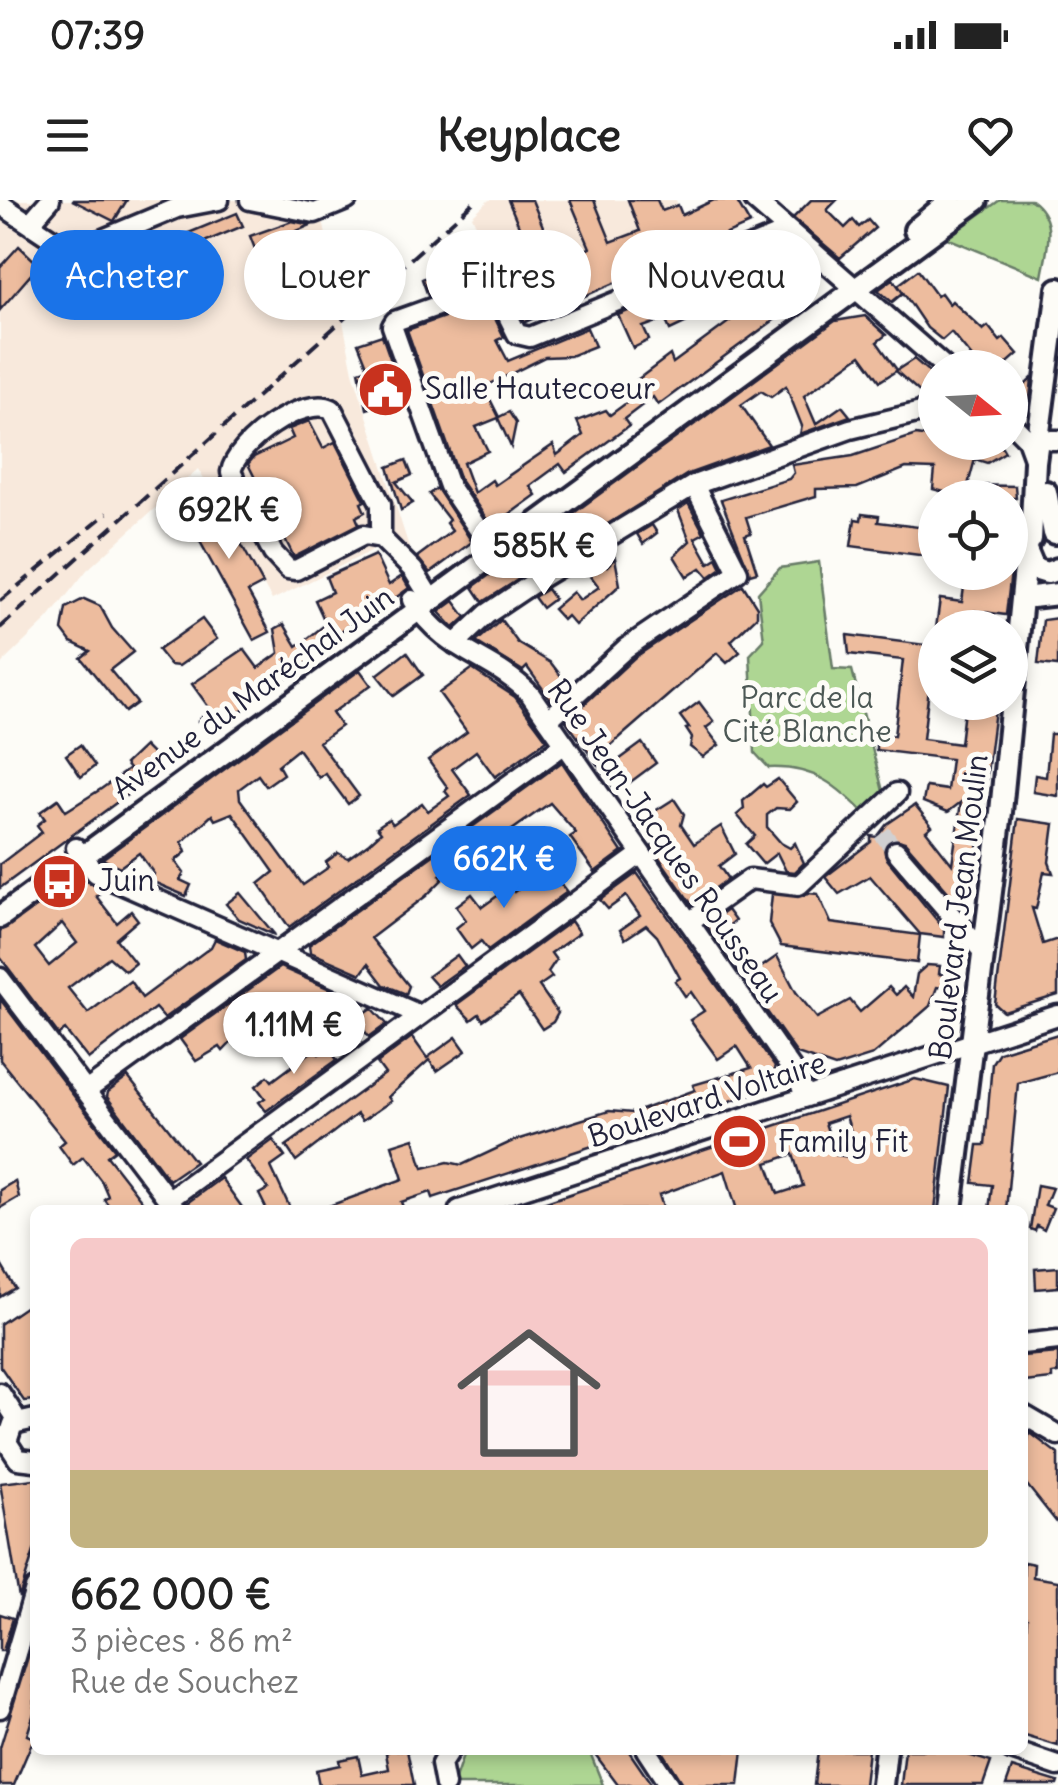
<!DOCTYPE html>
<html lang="fr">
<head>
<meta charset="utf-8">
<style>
  :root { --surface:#fff; --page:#f2f2f2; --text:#222; --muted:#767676; --line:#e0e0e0; --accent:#1a73e8 }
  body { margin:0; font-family:Delius,sans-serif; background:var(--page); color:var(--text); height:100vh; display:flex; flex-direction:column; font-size:38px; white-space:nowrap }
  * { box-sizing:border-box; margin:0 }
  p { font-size:32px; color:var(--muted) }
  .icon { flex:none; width:55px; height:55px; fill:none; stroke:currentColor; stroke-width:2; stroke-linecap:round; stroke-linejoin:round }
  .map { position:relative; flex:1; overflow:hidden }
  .details { position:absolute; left:30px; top:1005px; width:998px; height:550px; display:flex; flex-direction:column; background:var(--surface); border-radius:15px; box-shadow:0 5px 15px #0003 }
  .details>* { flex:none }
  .banner { position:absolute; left:30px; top:30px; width:1000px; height:90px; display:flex; gap:20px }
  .needle { width:65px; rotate:108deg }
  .controls { position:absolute; left:918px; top:150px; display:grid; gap:20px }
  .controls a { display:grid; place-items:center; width:110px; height:110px; border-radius:50%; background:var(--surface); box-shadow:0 5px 15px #0003; font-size:50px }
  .price { position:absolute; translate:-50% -85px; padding:0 22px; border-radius:35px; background:#fff; color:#222; font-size:32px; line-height:65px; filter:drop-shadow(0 2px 5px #0008) }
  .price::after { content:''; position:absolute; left:50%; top:60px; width:30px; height:22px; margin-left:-15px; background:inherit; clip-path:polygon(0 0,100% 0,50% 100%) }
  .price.selected { background:var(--accent); color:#fff }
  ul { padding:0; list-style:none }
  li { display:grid; align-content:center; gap:20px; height:530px; padding:0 40px }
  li+li { border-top:2px solid var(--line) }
  li span { display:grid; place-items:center; height:310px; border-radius:15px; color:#555 }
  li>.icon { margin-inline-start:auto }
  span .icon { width:180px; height:180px; fill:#fffc; stroke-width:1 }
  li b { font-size:42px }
  .pill { padding:0 35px; border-radius:45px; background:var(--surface); box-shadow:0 5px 15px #0003; font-size:35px; line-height:90px }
  .pill.selected { background:var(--accent); color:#fff }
  .status { display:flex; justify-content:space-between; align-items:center; height:70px; padding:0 50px; background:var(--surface); direction:ltr }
  .status svg { height:28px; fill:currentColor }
  header { display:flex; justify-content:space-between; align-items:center; height:130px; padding:0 40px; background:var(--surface); font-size:45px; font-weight:700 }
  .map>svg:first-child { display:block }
  .built { fill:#f8e9dc }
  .green { fill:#aed693; stroke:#687c67; stroke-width:2.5 }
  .building { fill:#edbc9e; stroke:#22223b; stroke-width:2.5; fill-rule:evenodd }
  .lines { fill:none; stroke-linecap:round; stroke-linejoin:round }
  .minor-tunnel { stroke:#d1d0d1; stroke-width:18; stroke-dasharray:18 9; stroke-linecap:butt }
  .minor-casing { stroke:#22223b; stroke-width:25 }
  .major-casing { stroke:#22223b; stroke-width:28 }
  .minor { stroke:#fdfcf7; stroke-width:18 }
  .major { stroke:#fdfcf7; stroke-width:20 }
  .rail { stroke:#22223b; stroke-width:4; stroke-dasharray:15 8; stroke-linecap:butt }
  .labels { text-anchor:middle; stroke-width:10; stroke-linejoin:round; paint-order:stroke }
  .poi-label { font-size:30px; fill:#22223b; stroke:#fdfcf7; text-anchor:start }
  .street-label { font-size:30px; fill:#22223b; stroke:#fdfcf7 }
  .park-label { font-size:30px; fill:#4c5855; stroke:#fdfcf7 }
</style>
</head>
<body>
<div class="status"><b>07:39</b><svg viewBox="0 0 49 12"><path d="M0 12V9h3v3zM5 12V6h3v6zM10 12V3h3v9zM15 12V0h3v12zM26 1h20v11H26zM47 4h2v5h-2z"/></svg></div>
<header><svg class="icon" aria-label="menu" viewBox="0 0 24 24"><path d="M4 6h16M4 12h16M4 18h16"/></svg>Keyplace<svg class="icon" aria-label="heart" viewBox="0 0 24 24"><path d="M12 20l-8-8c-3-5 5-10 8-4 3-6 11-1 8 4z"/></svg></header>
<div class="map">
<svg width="1058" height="1585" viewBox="0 0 1058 1585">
  <rect width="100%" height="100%" fill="#fdfcf7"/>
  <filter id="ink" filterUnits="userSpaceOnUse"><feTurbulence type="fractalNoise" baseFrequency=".01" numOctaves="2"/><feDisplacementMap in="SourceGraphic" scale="20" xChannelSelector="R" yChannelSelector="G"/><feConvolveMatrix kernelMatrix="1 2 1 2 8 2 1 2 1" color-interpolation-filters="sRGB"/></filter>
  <g filter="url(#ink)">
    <!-- built -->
    <g class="built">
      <polygon points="0,0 319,0 353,172 410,350 373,350 272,400 198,269 87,370 48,419 0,465"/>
      <polygon points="489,0 676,0 683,18 585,93 586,97 537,117 535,113 519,119 472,16"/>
    </g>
    <!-- green -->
    <g class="green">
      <path d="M1000 0H1031C1058 19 1047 48 1042 77L947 38Z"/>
      <path d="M819 362 833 469 852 470 886 603 869 618C838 586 815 566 769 568L755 553 750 455 764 440 758 393 780 368Z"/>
      <polygon points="465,1550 589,1550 603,1585 453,1585"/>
    </g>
    <!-- building -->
    <g class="building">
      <polygon points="72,0 127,0 114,21"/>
      <polygon points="508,0 532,0 561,70 586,60 582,51 590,48 570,0 594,0 611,42 640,31 628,0 657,0 662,11 678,5 682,15 714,0 736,0 750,24 525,122 512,91 541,79"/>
      <polygon points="811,0 837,0 827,10 845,28 853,20 859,27 868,20 875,28 840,58 793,18"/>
      <polygon points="237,13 243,26 185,50 179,37"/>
      <polygon points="292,21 311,25 255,49 250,36"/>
      <polygon points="19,46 39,65 0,110 0,67"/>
      <polygon points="485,47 496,72 428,96 422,79"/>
      <polygon points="782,50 786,60 792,55 808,69 807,96 658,205 653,197 624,219 629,226 566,272 560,264 530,286 536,295 492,327 460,280 407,130 487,102 504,137 497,140 508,161 587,128 595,146 570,156 545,157 484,187 499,217 509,212 516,223 511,247 498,218 476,227 488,251 463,263 474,293 492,280 495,285 553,245 557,255 583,235 577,221 606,210 610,215 633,198 628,190 637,180 670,155 673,163 749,107 746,103 714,117 710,111 670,130 665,119 643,127 649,140 633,148 618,115 693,85 700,102 724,93 717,75"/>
      <polygon points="90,64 103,91 79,109 63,78"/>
      <polygon points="918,70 937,96 941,93 949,104 952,101 983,130 988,126 1000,141 1004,138 1018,154 1002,168 966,168 975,161 951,132 942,140 927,128 898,85"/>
      <polygon points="893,79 903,93 892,102 878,90"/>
      <polygon points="865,116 886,135 877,142 897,170 914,159 935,177 935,190 923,195 896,171 880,181 861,155 804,196 816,224 842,206 850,216 800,234 802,226 786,186 771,197 761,191 741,205 769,245 688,274 483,402 473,387 835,121"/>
      <polygon points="382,135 404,198 367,209 359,171 368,168 358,143"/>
      <polygon points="1010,176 1022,188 1032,178 1030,199 1010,208"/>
      <polygon points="309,221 323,248 335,242 365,301 361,303 365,312 356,317 359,324 294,357 248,264 254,257 293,238 289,229"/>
      <polygon points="916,235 935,238 935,242 999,242 1005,252 987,263 975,259 968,285 1015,286 1016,298 967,298 933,289 935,269 906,268 857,288 816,289 816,296 746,317 751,333 745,335 757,372 750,374 721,300 789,279 794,273 792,265 853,256"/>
      <polygon points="406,260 412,275 396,282 413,303 401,310 388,267"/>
      <polygon points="437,288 472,342 430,373 417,357 452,331 446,323 449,320 429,294"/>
      <polygon points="216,298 263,384 248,392 270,432 254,440 185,314"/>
      <polygon points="688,303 704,333 695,338 709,363 717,358 722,368 709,377 701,368 687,377 674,356 690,341 678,310"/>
      <polygon points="862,314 879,316 878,322 935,329 935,357 851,346 855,319 861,320"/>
      <polygon points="652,325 657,333 643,344 637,334"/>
      <polygon points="375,355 389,385 402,376 409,388 353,429 351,424 333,437 335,442 209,535 198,521 210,509 192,484 244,449 258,468 279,453 275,429 284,424 297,446 307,439 326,424 315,400 332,392 326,377"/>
      <polygon points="600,357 607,366 615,358 620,385 575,425 567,416 563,420 553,409 573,392 580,400 599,387 584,367"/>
      <polygon points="966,372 1011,372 1006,415 975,411 973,428 936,428 940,399 962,402"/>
      <polygon points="743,385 757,407 757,416 731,441 740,452 727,463 717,453 602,553 612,565 642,543 656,563 617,592 566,521 634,458"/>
      <polygon points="547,389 554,399 542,408 534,397"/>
      <polygon points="84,399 100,406 112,428 133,452 110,470 137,503 125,512 81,458 90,451 71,442 62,430 66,408"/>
      <polygon points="454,401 466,417 454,428 439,412"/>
      <polygon points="1058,418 1058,466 1038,464 1043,420"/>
      <polygon points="202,419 217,439 179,466 170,465 158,450"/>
      <polygon points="501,420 518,443 551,463 568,485 551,500 527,467 523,471 476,442"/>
      <polygon points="847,435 934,446 923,539 960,544 965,502 996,502 973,684 956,690 957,702 905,642 893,639 884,648 887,659 944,729 944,737 920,734 870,676 839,694 825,677 871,642 871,636 877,637 887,624 915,605 932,626 926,631 952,664 961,602 948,612 923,602 926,587 947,590 951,559 876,550 876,533 894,536 903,460 849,454"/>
      <polygon points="407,452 423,475 394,496 377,475"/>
      <polygon points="472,469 515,497 547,540 495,577 476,551 452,569 471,595 289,727 259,684 274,672 232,613 215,620 212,615 182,642 186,652 175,661 184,673 180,680 191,685 186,696 151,681 154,674 139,653 120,667 102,659 360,470 371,485 332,513 341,526 319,542 359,596 348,604 325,573 319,578 298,549 278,565 283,574 266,586 258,575 239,589 240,599 303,685 329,667 326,662 338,653 348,658 369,643 381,632 377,627 389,619 393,624 422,603 428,611 449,596 445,591 448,588 428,560 467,532 439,493"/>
      <polygon points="699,502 714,522 706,528 719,545 703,557 690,547 692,538 686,529 689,528 680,516"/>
      <polygon points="1050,534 1058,534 1058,596 1033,592 1035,575 1046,577"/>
      <polygon points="80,545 95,566 81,577 66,555"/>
      <polygon points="144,546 165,567 0,688 0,664 42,632 37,625 45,619 40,612 58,599 66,611 101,589 129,569 125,564"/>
      <polygon points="562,562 622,652 595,672 570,637 576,633 550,603 470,660 466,656 440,675 443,679 426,696 371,738 409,786 406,794 384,785 368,764 361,774 310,752 309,745"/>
      <polygon points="778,579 797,602 790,609 776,608 767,615 767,627 781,643 790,648 795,643 804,663 795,672 786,671 777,653 763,664 746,644 755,636 737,615 744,609 743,601 763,584 766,587"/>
      <polygon points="674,599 684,614 681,625 694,644 721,626 735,654 719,666 728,679 692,705 651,646 664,638 652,613"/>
      <polygon points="1018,619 1054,624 1049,662 1053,673 1044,672 1036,709 1032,708 1043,744 1058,739 1058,795 1004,812 995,804"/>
      <polygon points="497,670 514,692 530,680 536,688 546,681 551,688 559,682 567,692 488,750 481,741 471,749 456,728 466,720 456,706 472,694 482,707 500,694 488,676"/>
      <polygon points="637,673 775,867 767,889 433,998 431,992 401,1002 403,1007 395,1010 318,1010 403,979 392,945 414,938 423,968 448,962 462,965 513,941 609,911 633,913 695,890 693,885 751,868 737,846 718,859 690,820 704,811 691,792 685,796 675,781 680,778 657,736 646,725 625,739 620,730 640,716 626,696 608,709 600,700"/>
      <path d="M79 676 95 686 100 693 96 696 117 723 131 711 138 720 116 739 135 763 125 771 109 757 68 788 88 813 130 781 142 798 211 747 215 739 245 752 246 760 164 818 155 808 88 859 65 830 59 835 0 757V731ZM62 723 77 743 49 766 35 748Z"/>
      <polygon points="240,693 275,735 239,719 226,704"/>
      <polygon points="808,693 818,694 831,723 920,735 917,763 781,746 769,723 772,694 798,697"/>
      <polygon points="727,710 735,721 714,736 706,725"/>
      <polygon points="571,721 579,733 551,753 556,760 548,772 552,777 539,786 558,813 553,822 542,829 519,795 483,820 479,814 471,820 456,805"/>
      <polygon points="457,755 465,766 437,786 428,776"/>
      <polygon points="777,756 796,792 817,818 850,800 860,812 889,787 896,795 904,787 913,797 917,774 927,765 940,766 939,774 953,775 952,789 937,787 930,806 873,855 835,867 797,854 758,799 768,793 753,773"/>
      <polygon points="280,767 346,796 341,800 353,813 332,831 308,803 304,810 285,798 257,816 223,851 220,847 196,861 180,839"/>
      <polygon points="0,799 115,950 107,956 149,1010 112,1010 104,999 108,996 102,982 83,957 73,965 59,946 65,941 0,860"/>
      <polygon points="372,808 387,824 369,837 356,819"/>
      <polygon points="1058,834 1058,872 1018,883 1006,1010 989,1010 992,985 973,983 978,945 985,945 992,863 999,852"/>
      <polygon points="412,837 427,858 456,837 466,851 437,871 429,860 388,897 391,901 362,921 357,914 296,961 286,946 385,874 377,863"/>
      <polygon points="329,847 337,860 266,911 259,902 265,898 256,886 268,876 272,881 315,849 319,854"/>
      <polygon points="128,877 195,962 169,980 107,897 108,892"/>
      <path d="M915 879 949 887 935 1010H737L725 971 659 995 664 1010H522ZM846 916 852 935 860 958 836 955 825 923ZM793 954 803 986 778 994 767 963Z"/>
      <polygon points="273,940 285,957 271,967 291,1010 267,1010 259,994 268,989 246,960"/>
      <polygon points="221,978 244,1010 192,1010 187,1003"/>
      <polygon points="15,981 19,997 0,1008 0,990"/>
      <polygon points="1037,985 1052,988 1045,1005 1053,1008 1044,1030 1037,1026 1035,1031 1030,1029"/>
      <polygon points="0,1063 15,1088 0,1097"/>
      <polygon points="1058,1067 1058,1087 1036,1089 1035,1069"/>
      <polygon points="35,1100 35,1200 24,1201 0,1166 0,1124"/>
      <polygon points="1058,1153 1058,1173 1052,1174 1052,1179 1024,1182 1022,1156"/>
      <polygon points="1029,1232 1058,1254 1058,1324 1023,1280"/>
      <polygon points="35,1279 35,1348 19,1398 0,1283"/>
      <polygon points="1024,1362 1034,1364 1033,1377 1058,1381 1058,1546 1022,1535 1027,1418 1022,1417"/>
      <polygon points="0,1414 13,1418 3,1451 0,1451"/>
      <polygon points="32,1444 35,1510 27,1535 34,1538 14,1585 0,1585 0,1548"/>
      <polygon points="391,1550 407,1550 414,1585 319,1585 316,1570 340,1565 339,1560 358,1556 362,1575 389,1569 386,1553"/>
      <polygon points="592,1550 628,1550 652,1585 618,1585"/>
      <polygon points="661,1550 743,1550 739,1585 683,1585"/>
      <polygon points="818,1550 868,1550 864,1585 814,1585"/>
      <polygon points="905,1550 952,1550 991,1562 983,1585 901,1585"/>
      <polygon points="1012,1568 1058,1582 1057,1585 1006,1585"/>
    </g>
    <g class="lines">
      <!-- minor-tunnel -->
      <polyline class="minor-tunnel" points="882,633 896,651"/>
      <defs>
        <g id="minor">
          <polyline points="250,0 315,13 347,0"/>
          <polyline points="754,0 946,168"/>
          <polyline points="0,4 72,52 177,8 219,0"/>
          <polyline points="31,22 50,0"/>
          <polyline points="1010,222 1027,239 1035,261"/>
          <polyline points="1051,240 1058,240"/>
          <path d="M381 338 364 335 296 370 288 369 273 353 231 272C236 243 303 195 332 209L381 304V338L413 370 426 391"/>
          <polyline points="489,345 449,286 392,126 395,121 493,86 517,134 530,137 788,31"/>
          <path d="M412 400C446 454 490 454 530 494L799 880 805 897"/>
          <polyline points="455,444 487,414 539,379 694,285 850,229 921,212 935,202"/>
          <polyline points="548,520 626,448 738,372 694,285"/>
          <polyline points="76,648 96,673 420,815"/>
          <polyline points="896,651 983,752"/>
          <polyline points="689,722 750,679 799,685 897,593"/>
          <polyline points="0,778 176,1010"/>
          <polyline points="86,891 565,544"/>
          <polyline points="168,1000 641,654"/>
          <polyline points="459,1010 1058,815"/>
          <polyline points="1022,1144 1058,1140"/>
          <polyline points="0,1193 18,1221"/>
          <polyline points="1022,1214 1058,1235"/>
          <polyline points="35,1219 13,1224 7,1242 18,1259 35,1261"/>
          <polyline points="0,1508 35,1389"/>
          <polyline points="646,1550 669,1585"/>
          <polyline points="1011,1550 1058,1566"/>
          <polyline points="445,1585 441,1564 450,1550"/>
        </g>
        <g id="major">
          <polyline points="915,30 951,0"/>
          <polyline points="1046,292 1054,333"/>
          <polyline points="1031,339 1035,262 1058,89"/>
          <polyline points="1026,350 1034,369 1047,373 1058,369"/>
          <polyline points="1032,397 1058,394"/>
          <polyline points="0,717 977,0"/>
          <polyline points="951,1010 1001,612 1026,358"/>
          <polyline points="882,1585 886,1550"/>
        </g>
      </defs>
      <!-- minor casing -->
      <use href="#minor" class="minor-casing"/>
      <!-- major casing -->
      <use href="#major" class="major-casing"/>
      <!-- minor -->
      <use href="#minor" class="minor"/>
      <!-- major -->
      <use href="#major" class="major"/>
      <!-- rail -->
      <g class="rail">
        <polyline points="0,401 107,313"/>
        <polyline points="0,428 476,0"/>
      </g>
    </g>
  </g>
  <!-- icons -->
  <defs>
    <symbol id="civic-disc" viewBox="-11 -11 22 22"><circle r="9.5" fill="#c8321e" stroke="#fdfcf7"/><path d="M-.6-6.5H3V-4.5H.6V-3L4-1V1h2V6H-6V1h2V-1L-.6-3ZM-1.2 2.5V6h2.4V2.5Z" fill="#fff"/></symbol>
    <symbol id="bus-disc" viewBox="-11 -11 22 22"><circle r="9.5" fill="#c8321e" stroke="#fdfcf7"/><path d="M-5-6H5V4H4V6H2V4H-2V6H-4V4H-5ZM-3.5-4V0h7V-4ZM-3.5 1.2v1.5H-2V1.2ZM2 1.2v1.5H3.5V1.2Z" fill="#fff"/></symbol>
    <symbol id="stadium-disc" viewBox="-11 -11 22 22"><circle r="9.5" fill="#c8321e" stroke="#fdfcf7"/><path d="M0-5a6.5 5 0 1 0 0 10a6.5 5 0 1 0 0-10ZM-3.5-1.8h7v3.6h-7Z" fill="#fff"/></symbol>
  </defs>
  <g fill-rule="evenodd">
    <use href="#civic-disc" x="354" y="158" width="63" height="63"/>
    <use href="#bus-disc" x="28" y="650" width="63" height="63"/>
    <use href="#stadium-disc" x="708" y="910" width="63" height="63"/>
  </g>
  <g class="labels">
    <!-- poi labels -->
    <g class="poi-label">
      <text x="425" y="199">Salle Hautecoeur</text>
      <text x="98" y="691">Juin</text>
      <text x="778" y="952">Family Fit</text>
    </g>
    <!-- street labels -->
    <g class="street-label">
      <text transform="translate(253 493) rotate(-36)" y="10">Avenue du Maréchal Juin</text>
      <text transform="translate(665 641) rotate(55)" y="10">Rue Jean-Jacques Rousseau</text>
      <text transform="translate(959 707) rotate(-83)" y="10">Boulevard Jean Moulin</text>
      <text transform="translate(707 900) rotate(-18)" y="10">Boulevard Voltaire</text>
    </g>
    <!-- park labels -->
    <g class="park-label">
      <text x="807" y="508">Parc de la<tspan x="807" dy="34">Cité Blanche</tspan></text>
    </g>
  </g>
</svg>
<div class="controls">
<a><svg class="needle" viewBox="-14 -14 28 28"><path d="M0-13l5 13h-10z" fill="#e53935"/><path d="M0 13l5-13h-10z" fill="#767676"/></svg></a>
<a><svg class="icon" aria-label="locate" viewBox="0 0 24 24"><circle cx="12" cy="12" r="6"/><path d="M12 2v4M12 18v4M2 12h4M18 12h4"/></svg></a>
<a><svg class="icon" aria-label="layers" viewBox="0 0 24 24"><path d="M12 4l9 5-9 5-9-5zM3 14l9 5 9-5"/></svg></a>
</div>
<b class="price" style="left:229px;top:362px">692K €</b>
<b class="price" style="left:544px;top:398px">585K €</b>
<b class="price selected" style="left:504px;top:711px">662K €</b>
<b class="price" style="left:294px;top:877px">1.11M €</b>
<div class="banner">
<a class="pill selected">Acheter</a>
<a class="pill">Louer</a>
<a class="pill">Filtres</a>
<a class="pill">Nouveau</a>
</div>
<section class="details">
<ul>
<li><span style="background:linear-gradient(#f6c9c9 75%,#c2b280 0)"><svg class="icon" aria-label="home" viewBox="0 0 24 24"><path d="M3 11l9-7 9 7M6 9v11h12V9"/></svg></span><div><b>662 000 €</b><p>3 pièces · 86 m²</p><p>Rue de Souchez</p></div></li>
</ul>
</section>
</div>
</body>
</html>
